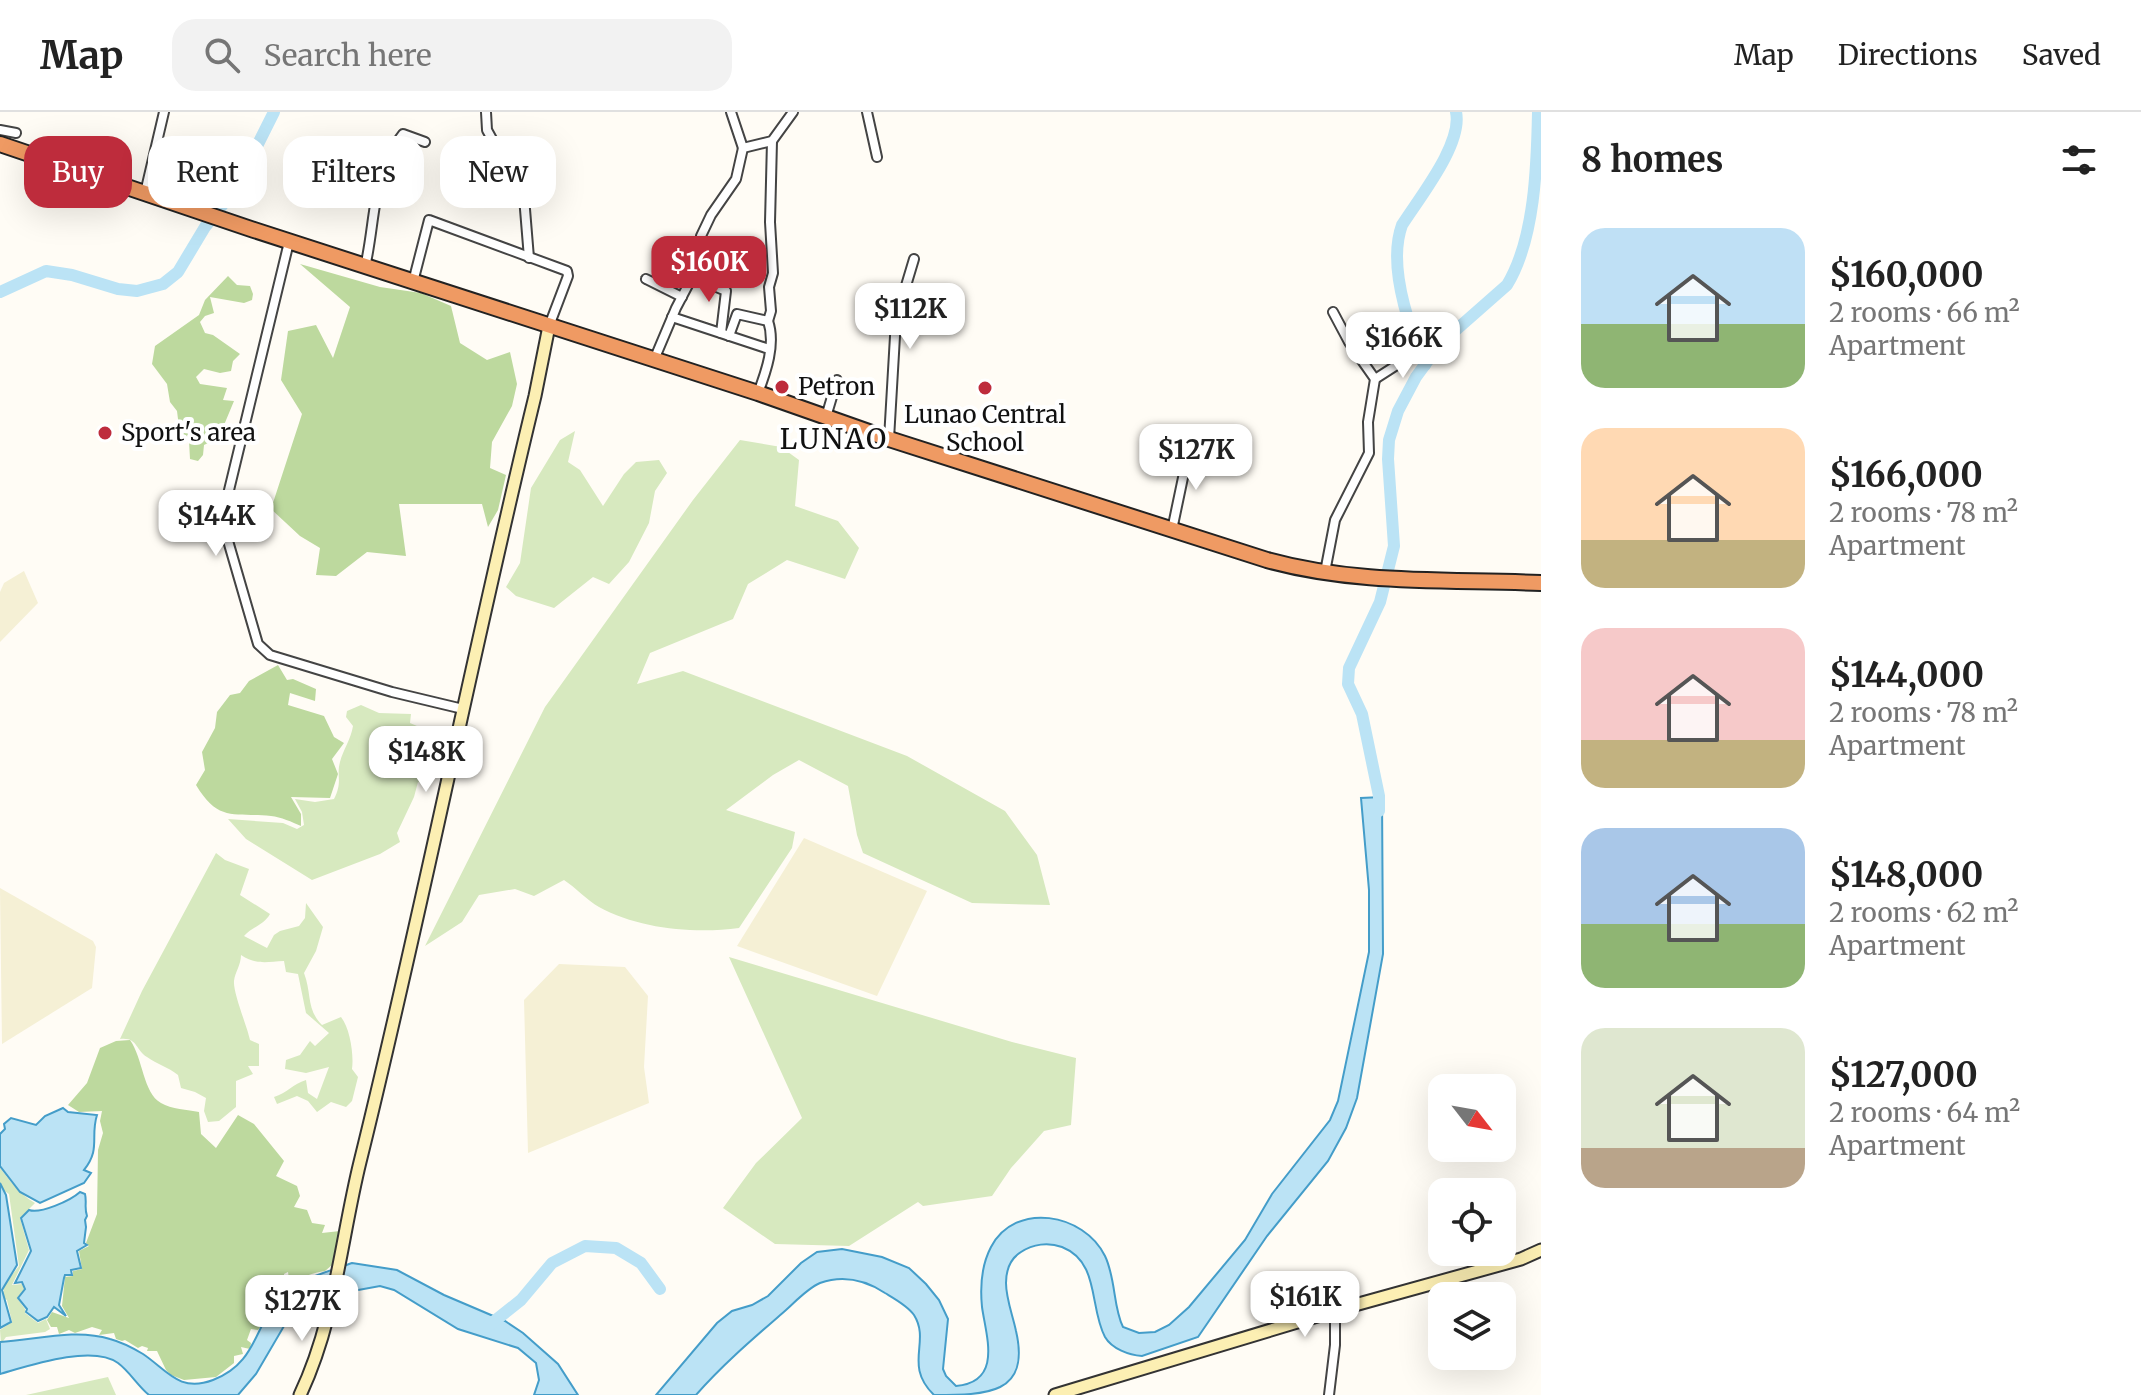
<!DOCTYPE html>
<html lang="en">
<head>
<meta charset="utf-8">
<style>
  :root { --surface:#fff; --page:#f2f2f2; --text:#222; --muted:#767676; --line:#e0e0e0; --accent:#be2c3c }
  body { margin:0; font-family:Merriweather,serif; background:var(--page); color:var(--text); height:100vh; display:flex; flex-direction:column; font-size:30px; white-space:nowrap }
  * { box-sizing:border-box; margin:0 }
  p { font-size:26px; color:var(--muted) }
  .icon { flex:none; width:44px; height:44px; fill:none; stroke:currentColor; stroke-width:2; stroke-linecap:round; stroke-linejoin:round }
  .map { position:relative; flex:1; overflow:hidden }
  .side { display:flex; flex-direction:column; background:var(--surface); width:600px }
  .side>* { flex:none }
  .hud { position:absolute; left:24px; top:24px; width:760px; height:72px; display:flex; gap:16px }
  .needle { width:52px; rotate:121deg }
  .tools { position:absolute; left:1428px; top:962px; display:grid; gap:16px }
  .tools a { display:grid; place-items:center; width:88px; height:88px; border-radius:16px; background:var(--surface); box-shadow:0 8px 32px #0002; font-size:40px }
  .price { position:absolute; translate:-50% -68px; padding:0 18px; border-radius:16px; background:#fff; color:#222; font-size:26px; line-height:52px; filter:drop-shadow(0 2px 4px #0008) }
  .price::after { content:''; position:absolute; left:50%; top:48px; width:24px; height:18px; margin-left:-12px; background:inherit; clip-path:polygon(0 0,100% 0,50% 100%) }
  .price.current { background:var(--accent); color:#fff }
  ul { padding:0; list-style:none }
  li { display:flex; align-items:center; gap:24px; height:200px; padding:0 40px }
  li span { display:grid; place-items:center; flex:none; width:224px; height:160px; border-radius:24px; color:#555 }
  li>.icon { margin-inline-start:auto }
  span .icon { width:96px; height:96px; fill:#fffc; stroke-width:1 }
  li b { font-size:34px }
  h2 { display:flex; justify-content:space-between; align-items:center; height:96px; padding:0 40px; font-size:34px }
  .pill { padding:0 28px; border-radius:24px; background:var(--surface); box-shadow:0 8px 32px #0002; font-size:28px; line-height:72px }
  .pill.current { background:var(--accent); color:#fff }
  header { display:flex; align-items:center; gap:48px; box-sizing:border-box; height:112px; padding:0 40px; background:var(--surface); border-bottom:2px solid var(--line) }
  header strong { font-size:38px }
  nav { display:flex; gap:44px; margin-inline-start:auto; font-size:28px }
  .search { width:560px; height:72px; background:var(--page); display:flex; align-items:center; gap:20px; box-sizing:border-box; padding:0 28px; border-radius:24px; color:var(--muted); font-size:30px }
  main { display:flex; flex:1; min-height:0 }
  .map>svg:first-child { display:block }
  .farmland { fill:#f5f0d5 }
  .green { fill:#d7e9bf }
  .forest { fill:#bdd99e }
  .water { fill:#bbe3f5; stroke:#449dc9; stroke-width:2 }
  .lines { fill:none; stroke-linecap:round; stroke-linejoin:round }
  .river { stroke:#bbe3f5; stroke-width:12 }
  .street-casing { stroke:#444; stroke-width:12 }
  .secondary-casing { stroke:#333; stroke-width:15 }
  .highway-casing { stroke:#222; stroke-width:18 }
  .street { stroke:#fff; stroke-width:8 }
  .secondary { stroke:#fcefb3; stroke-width:11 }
  .highway { stroke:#ef9a63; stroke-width:14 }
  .poi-dot { fill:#be2c3c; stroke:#fff; stroke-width:3 }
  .labels { text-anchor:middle; stroke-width:8; stroke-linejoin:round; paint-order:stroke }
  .poi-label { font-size:24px; fill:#111; stroke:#fff; text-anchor:start }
  .quarter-label { font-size:28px; letter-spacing:2px; fill:#111; stroke:#fff }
</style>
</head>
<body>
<header>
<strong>Map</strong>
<div class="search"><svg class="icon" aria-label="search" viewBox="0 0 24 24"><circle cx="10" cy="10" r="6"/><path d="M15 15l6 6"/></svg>Search here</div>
<nav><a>Map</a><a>Directions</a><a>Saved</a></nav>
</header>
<main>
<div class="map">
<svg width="1541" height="1283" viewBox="0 0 1541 1283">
  <rect width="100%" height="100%" fill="#fffcf5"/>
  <!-- farmland -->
  <g class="farmland">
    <polygon points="24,459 38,491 0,530 0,480 4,471"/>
    <polygon points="804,726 927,779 877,884 737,834"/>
    <polygon points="0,776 93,829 96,835 92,876 2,932"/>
    <polygon points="559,852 625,855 648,884 644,955 649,991 528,1041 524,888"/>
  </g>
  <!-- green -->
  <g class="green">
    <polygon points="575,319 568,350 580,358 603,394 624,362 636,350 659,348 667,361 655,379 649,411 629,450 609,472 593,465 554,496 516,484 506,475 520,451 531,376 560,328"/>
    <path d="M740 328 781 335 799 348 795 394 838 409 859 436 845 467 787 448 748 472 733 507 650 541 637 572 683 559 907 644 1005 699 1037 743 1050 793 972 791 863 741 857 723 848 674 799 648 773 663 726 698 795 720 792 736 739 816C695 822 639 817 599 795 587 788 576 776 564 768L534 784 515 777 479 783 462 810 425 834 545 595 693 388Z"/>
    <path d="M361 593 379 601 411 602 410 611 417 614 440 615 437 634 425 644 421 663 433 667 427 673 418 670 414 685 397 721 400 730 380 742 312 768 246 727 228 707 283 711 297 717 304 713 302 700 295 687 315 690 334 687C343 669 336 665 340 650 343 638 351 627 353 614L346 605 347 599Z"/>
    <path d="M216 741 225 748 249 757 240 783 270 802C264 813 252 815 244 824L267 836 274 823 280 819 299 814 305 806 306 791 323 815 316 839 304 861C312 882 306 897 322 913L341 905C350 916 354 943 352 957L358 965 352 989 346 995 331 990 317 1000 308 989 297 984 277 992 274 985C287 981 293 972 306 968L308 981 317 987 329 955 306 961 285 957 286 948 300 943 310 929 315 934 329 921 306 901 298 862 286 860 284 849C266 850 256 853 241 843 241 853 235 860 234 869 233 881 247 914 250 928L259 932V954H248L253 962 236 969V995L219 1009 208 1010 204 999 206 986 195 980 181 976 178 963C168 955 157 952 147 945 135 938 138 925 120 927L142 879Z"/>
    <polygon points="729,845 1012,930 1076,946 1071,1013 1044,1019 1011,1056 992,1084 923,1094 918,1090 849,1134 775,1132 723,1096 756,1051 802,1006"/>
    <path d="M0 1056C11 1070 18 1081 35 1091L20 1106 29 1138 12 1173 22 1172 24 1177 17 1186 25 1197V1201L38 1211 46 1207 50 1217 45 1220 6 1225 1 1232 0 1218 12 1210 7 1188 1 1185 4 1178 0 1175V1165L4 1173 19 1154 9 1082 0 1076Z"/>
    <polygon points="108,1265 116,1283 26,1283"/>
  </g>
  <!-- forest -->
  <g class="forest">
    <polygon points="300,152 380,175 421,181 451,194 460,231 487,248 510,240 517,272 512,294 492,330 490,356 506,363 498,398 488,415 482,392 399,392 406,444 367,440 336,464 316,463 320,436 300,424 271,397 302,302 281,268 288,219 316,213 333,246 350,195"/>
    <polygon points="228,164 237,173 250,174 253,182 252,188 244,191 210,185 214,201 205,204 200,210 205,221 213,223 240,242 233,249 231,259 220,261 204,257 196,265 200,272 227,276 223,288 234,289 224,313 211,319 210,330 204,333 203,343 198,349 190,347 189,329 180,323 177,299 170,290 167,272 152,252 155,234 199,203 205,188"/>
    <path d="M278 553 287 568 293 567 316 577 315 589 290 581 288 593 324 604 334 625 344 631 332 647 338 662 330 686 291 685 301 702V714C292 710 281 705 271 704 234 700 219 711 196 673L205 658 202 640 215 616 217 600 230 583 240 581 249 569Z"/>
    <path d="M130 928C143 946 143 981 161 991 171 997 188 998 199 1000L201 1022 216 1036 238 1003 254 1012 284 1049 276 1064 297 1074 300 1084 294 1095 307 1098 312 1111 325 1113 322 1121 340 1119 332 1153 325 1159C313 1160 302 1167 289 1167L288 1160 284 1162V1171L289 1174 275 1180 273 1185 271 1183 265 1188 271 1196 261 1203 263 1211 258 1218 251 1217 247 1228 251 1231 250 1237 241 1235 243 1242 234 1244V1251L216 1265 184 1268 171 1263 166 1258 157 1239H147L148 1236 142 1234 138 1236 125 1228 122 1229 116 1227 114 1221 99 1223 102 1218 92 1215 75 1221 69 1218 59 1222 57 1215H51L47 1208 52 1200 69 1206 62 1194 65 1165 73 1164V1159L82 1157 79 1139 89 1134 86 1131 97 1102 98 1038 103 1021 100 1009 102 999 79 1000 68 993 87 971 100 936 116 929Z"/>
  </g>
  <!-- water -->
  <g class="water">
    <path d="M1382 685 1383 842 1357 986 1346 1016 1328 1049 1267 1124 1198 1225 1142 1244C1129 1243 1112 1237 1105 1225 1089 1195 1100 1150 1062 1135 1048 1130 1033 1132 1021 1140 1010 1147 1006 1159 1006 1171 1006 1187 1013 1204 1016 1219 1031 1283 986 1283 934 1283 903 1253 931 1230 914 1203 908 1194 895 1187 885 1181 865 1168 843 1163 820 1171 808 1176 796 1189 786 1198 755 1225 723 1252 696 1283H656L717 1211 732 1199 752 1193 768 1184 801 1151 817 1140 842 1137 882 1145 909 1156 926 1172 939 1188 948 1207 943 1257 946 1264 956 1274C1003 1270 986 1224 982 1195 980 1175 981 1154 991 1135 1015 1089 1084 1101 1105 1144 1116 1167 1113 1195 1123 1215L1139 1221 1155 1220 1169 1213 1189 1195 1245 1128 1272 1082 1330 1008 1338 989 1369 840V778L1361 686Z"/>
    <path d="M63 996 68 1000 97 1003C90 1025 101 1037 84 1058L91 1061 84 1071 40 1091 20 1080 0 1054V1022L5 1017 4 1012 11 1006 36 1013 45 1004Z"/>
    <polygon points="0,1071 6,1083 17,1153 2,1178 11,1210 0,1216"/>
    <path d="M80 1080 85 1082C87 1090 84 1096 87 1104L85 1108 86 1115 84 1131 87 1133 77 1139 81 1156 71 1158 72 1163H65L64 1166 59 1193 66 1204 54 1195 47 1205 38 1209 26 1200 27 1197 18 1186 25 1177 22 1170 15 1171 31 1139 21 1106 29 1098C40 1102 70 1089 80 1080Z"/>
    <path d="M352 1151 397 1158 444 1183 505 1209 523 1221 558 1252 578 1283H534L539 1268 536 1251 518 1236 458 1217 394 1178 380 1174 342 1181 308 1191 284 1214 256 1262 238 1283H149C137 1273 130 1260 118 1251 92 1232 28 1254 0 1262V1230C35 1228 75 1216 110 1227 121 1230 133 1236 143 1242 167 1258 179 1281 213 1268 258 1251 254 1212 281 1185 299 1166 328 1160 352 1151Z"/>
  </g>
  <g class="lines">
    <!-- river -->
    <g class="river">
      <polyline points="0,180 46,159 72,163 118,177 137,179 163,172 178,160 205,115 224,91 248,52 274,0"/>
      <path d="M1425 253C1409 215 1387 154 1402 113 1419 86 1463 32 1456 0"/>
      <path d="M1379 699V684L1362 602 1348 572 1349 556 1380 490 1394 434 1388 347 1389 328 1398 299 1416 265 1440 232 1507 173C1535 127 1537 53 1538 0"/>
      <polyline points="487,1215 521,1188 552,1151 585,1134 616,1136 641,1151 660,1177"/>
    </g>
    <defs>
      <g id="street">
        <polyline points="486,0 487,18 524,85 529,146"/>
        <polyline points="731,0 743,36"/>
        <polyline points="867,0 877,45"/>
        <polyline points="0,18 16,21"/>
        <polyline points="145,81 164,0"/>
        <polyline points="289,130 223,403 224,415 258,532 270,543 392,580 463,597"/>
        <path d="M365 155C376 109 371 61 403 22L425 30"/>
        <polyline points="693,165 726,179 721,221"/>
        <polyline points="646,167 682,185"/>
        <polyline points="413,170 429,108 567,159 568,164 549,214"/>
        <polyline points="672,205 769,237"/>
        <polyline points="768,209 771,199 769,175 773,161 770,110 772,29"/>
        <path d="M729 224 737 202 768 209C776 232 766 260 758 281"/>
        <polyline points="654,248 676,196 696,158 701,124 711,103 736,67 743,36 772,29 793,0"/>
        <polyline points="1375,267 1414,242"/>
        <polyline points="826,305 837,268"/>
        <polyline points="889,327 896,207 914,147"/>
        <polyline points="1172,418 1189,337"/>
        <polyline points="1325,460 1335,408 1369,341 1368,310 1375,267 1349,230 1333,200"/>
        <polyline points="1329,1283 1335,1233 1335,1200"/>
      </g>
      <g id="secondary">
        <path d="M300 1283C335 1210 341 1127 360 1050 423 796 473 538 535 284L549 214"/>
        <polyline points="1055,1283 1344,1196 1521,1147 1541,1138"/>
      </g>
      <path id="highway" d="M0 32 254 118 758 281 886 326 1267 448C1357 473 1449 467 1541 471"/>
    </defs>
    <!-- street casing -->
    <use href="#street" class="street-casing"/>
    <!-- secondary casing -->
    <use href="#secondary" class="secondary-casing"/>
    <!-- highway casing -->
    <use href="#highway" class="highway-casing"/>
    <!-- street -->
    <use href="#street" class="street"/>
    <!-- secondary -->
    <use href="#secondary" class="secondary"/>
    <!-- highway -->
    <use href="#highway" class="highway"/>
  </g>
  <!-- markers -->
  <g class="poi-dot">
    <circle cx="782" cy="275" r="8"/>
    <circle cx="985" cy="276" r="8"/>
    <circle cx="105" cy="321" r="8"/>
  </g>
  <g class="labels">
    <!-- poi labels -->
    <g class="poi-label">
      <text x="798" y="283">Petron</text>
      <text x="985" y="311" text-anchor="middle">Lunao Central<tspan x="985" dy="28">School</tspan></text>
      <text x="121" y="329">Sport's area</text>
    </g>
    <!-- quarter labels -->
    <g class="quarter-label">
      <text x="834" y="337">LUNAO</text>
    </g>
  </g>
</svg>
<div class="tools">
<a><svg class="needle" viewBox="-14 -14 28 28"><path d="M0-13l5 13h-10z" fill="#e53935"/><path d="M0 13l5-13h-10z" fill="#767676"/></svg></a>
<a><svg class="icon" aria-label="locate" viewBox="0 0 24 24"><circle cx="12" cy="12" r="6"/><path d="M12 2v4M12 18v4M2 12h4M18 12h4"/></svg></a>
<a><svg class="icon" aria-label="layers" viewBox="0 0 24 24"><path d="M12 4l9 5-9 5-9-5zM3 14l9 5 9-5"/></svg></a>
</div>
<b class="price current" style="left:709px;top:192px">$160K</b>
<b class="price" style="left:910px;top:239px">$112K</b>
<b class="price" style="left:1403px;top:268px">$166K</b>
<b class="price" style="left:1196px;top:380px">$127K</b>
<b class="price" style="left:216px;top:446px">$144K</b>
<b class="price" style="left:426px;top:682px">$148K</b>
<b class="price" style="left:1305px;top:1227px">$161K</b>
<b class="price" style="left:302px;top:1231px">$127K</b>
<div class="hud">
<a class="pill current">Buy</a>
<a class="pill">Rent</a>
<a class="pill">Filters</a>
<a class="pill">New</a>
</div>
</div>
<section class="side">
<h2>8 homes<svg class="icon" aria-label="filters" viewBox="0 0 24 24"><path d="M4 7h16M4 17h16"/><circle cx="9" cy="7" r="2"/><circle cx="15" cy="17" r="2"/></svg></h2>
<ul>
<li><span style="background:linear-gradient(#bfe0f5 60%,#8fb573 0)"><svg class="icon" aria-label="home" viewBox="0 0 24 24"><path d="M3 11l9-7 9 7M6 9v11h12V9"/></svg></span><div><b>$160,000</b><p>2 rooms · 66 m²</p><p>Apartment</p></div></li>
<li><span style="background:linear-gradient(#ffd9b3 70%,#c2b280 0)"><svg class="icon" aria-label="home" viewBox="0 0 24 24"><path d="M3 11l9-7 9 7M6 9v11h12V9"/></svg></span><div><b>$166,000</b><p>2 rooms · 78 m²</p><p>Apartment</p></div></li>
<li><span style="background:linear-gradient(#f6c9c9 70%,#c2b280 0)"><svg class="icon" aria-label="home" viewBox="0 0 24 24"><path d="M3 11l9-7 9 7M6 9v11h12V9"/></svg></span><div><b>$144,000</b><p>2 rooms · 78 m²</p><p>Apartment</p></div></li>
<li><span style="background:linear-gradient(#a9c7e8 60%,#8fb573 0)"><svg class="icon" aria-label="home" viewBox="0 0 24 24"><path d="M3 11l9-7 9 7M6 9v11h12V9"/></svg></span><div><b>$148,000</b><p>2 rooms · 62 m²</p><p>Apartment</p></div></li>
<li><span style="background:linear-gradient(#dfe7d0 75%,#b9a48a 0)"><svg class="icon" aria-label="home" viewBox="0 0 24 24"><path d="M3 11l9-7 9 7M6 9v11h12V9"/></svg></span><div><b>$127,000</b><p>2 rooms · 64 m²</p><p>Apartment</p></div></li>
</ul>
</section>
</main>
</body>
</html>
